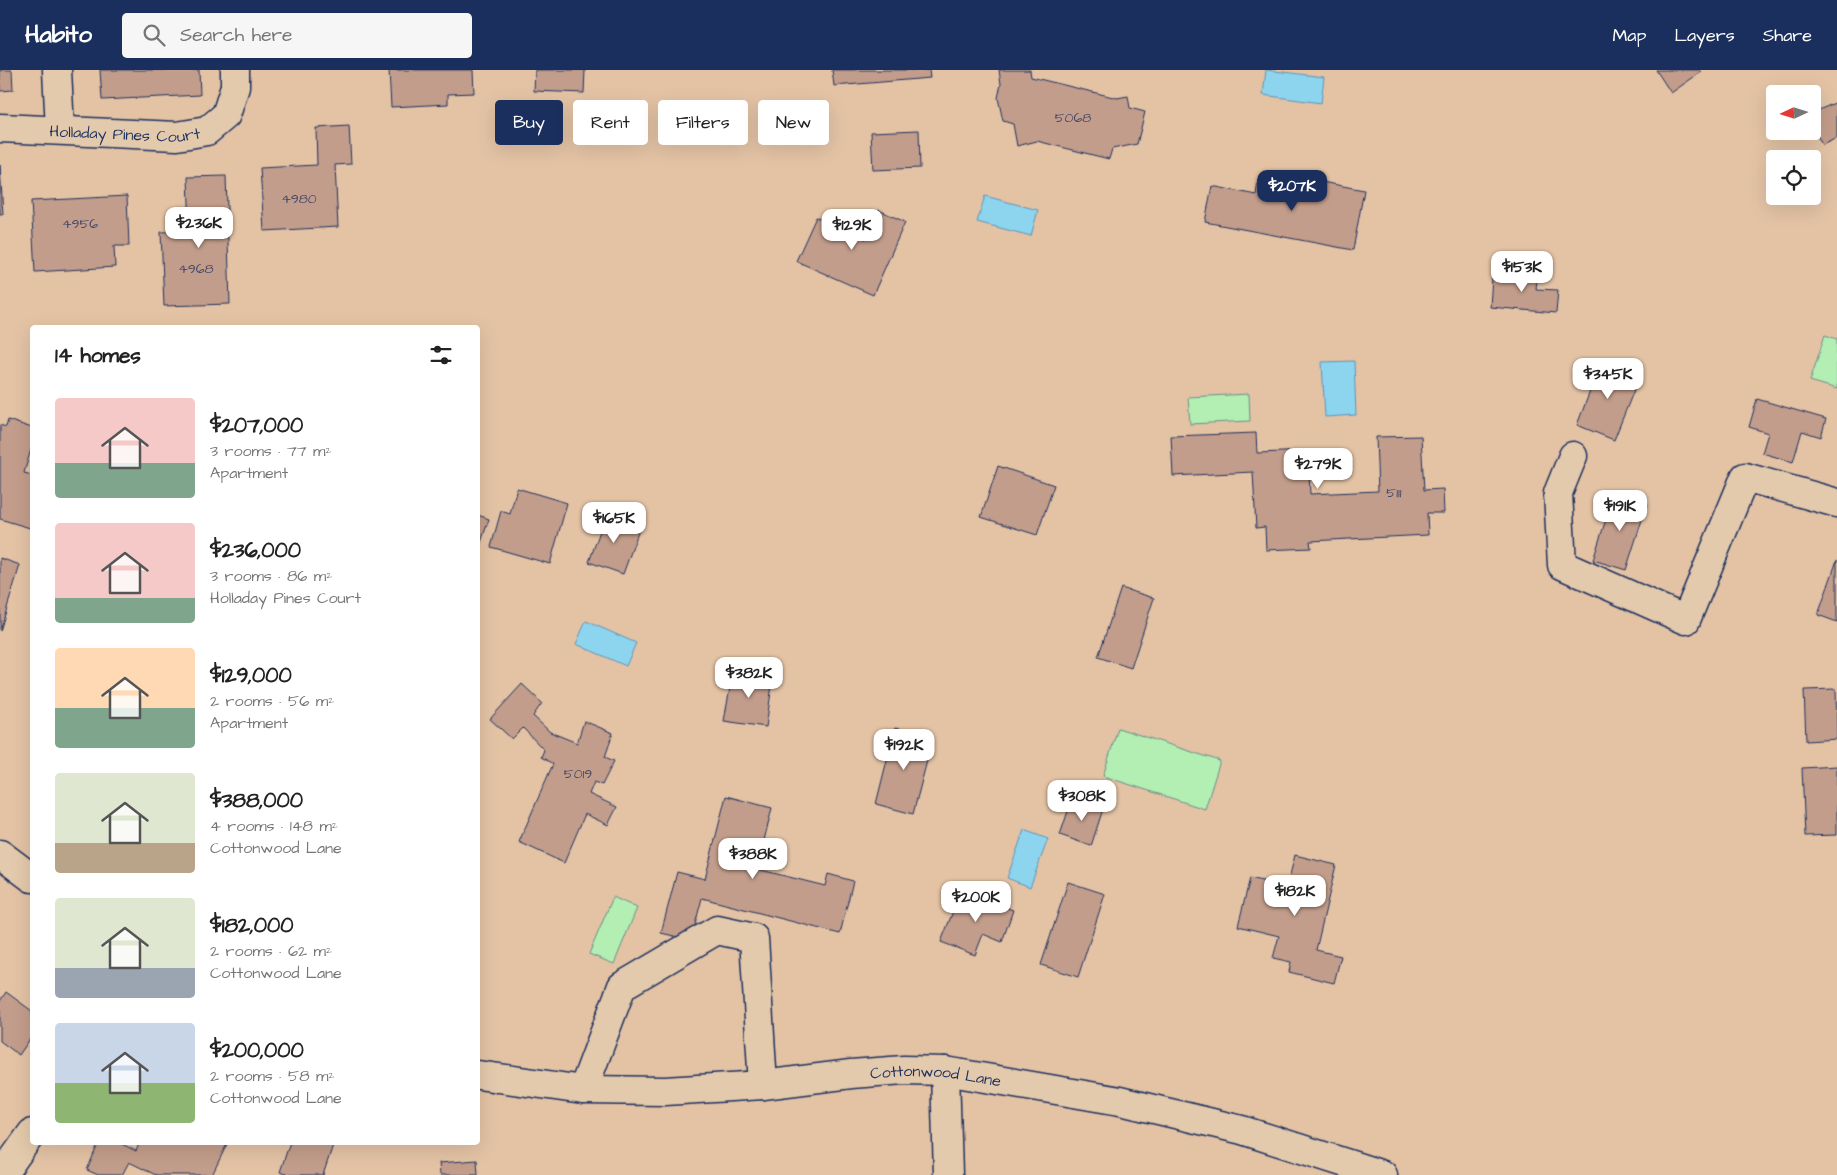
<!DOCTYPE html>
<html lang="en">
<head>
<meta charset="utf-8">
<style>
  :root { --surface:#fff; --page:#f6f6f6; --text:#222; --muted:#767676; --accent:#1b2f5e }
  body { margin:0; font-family:"Architects Daughter",sans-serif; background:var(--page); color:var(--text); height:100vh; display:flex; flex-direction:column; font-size:19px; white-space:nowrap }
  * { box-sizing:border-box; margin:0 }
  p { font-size:16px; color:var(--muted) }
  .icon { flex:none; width:28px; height:28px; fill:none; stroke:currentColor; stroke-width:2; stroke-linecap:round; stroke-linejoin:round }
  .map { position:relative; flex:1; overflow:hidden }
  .details { position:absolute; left:30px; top:255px; width:450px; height:820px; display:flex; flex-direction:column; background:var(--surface); border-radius:5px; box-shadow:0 5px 20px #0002 }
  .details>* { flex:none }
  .hud { position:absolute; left:495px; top:30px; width:475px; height:45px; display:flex; gap:10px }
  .needle { width:32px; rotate:266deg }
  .controls { position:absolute; left:1766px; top:15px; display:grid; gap:10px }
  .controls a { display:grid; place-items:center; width:55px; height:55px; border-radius:5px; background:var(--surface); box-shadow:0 5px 20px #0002; font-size:25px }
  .price { position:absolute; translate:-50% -42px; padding:0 11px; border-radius:10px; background:#fff; color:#222; font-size:16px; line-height:32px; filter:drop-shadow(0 1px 2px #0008) }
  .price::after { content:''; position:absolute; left:50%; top:30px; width:15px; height:11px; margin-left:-8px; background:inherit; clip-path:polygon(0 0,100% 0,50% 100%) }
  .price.on { background:var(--accent); color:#fff }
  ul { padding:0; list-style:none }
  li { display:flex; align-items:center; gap:15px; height:125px; padding:0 25px }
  li span { display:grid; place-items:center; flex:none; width:140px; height:100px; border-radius:5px; color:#555 }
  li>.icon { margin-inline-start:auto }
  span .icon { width:60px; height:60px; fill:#fffc; stroke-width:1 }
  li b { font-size:21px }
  h2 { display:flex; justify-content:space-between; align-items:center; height:60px; padding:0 25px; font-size:21px }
  .tag { padding:0 18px; border-radius:5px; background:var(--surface); box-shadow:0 5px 20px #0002; font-size:18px; line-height:45px }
  .tag.on { background:var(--accent); color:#fff }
  header { display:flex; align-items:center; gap:30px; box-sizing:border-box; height:70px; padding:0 25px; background:var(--accent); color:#fff }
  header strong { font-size:24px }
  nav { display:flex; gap:28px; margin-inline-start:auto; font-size:18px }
  .search { width:350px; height:45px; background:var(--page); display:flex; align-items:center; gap:12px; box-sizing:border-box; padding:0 18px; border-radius:5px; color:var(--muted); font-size:19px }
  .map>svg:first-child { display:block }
  .green { fill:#b3eeb2; stroke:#678e88 }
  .water { fill:#8dd4ef; stroke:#5f92b5 }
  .building { fill:#c39d8b; stroke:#1b2f5e }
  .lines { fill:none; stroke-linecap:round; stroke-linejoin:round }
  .minor-casing { stroke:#1b2f5e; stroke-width:31 }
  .minor { stroke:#e4caac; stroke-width:28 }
  .labels { text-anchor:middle; stroke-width:4; stroke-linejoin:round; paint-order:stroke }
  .number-label { font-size:14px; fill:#454a69 }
  .street-label { font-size:16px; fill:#1b2f5e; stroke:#e4caac }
</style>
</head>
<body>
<header>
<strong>Habito</strong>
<div class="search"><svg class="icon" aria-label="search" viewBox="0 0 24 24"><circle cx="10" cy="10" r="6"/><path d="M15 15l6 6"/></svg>Search here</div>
<nav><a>Map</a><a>Layers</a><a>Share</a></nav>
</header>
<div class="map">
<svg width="1837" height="1105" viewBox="0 0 1837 1105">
  <rect width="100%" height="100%" fill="#e4c3a5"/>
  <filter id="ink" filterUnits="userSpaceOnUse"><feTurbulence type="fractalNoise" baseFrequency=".02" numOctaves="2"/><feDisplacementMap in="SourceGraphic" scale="10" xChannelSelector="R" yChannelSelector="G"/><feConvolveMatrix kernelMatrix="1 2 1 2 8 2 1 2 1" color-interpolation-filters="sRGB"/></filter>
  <g filter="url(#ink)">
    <!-- green -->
    <g class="green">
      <polygon points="1825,265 1837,269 1837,319 1810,311"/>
      <polygon points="1249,324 1250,351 1190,354 1188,327"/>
      <polygon points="1118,658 1220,691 1205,739 1103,706"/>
      <polygon points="613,827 637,838 614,894 589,884"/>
    </g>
    <!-- water -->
    <g class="water">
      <polygon points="1266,0 1324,7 1321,33 1263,25"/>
      <polygon points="985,126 1038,140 1031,166 977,152"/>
      <polygon points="1354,291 1356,345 1325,347 1322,292"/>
      <polygon points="586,551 636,573 626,596 576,574"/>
      <polygon points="1024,760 1048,769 1030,817 1007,808"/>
    </g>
    <!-- building -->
    <g class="building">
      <polygon points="0,0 12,0 13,20 0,21"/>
      <polygon points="100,0 199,0 200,25 102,30"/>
      <polygon points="389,0 473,0 474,23 448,24 448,34 391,37"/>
      <polygon points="535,0 585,0 584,23 534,21"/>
      <polygon points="832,0 929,0 930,8 834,16"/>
      <polygon points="999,0 1030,0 1031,7 1117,28 1128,26 1130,38 1145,42 1137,74 1112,79 1109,89 1037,71 1017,76 1013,54 1003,51 998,28 1001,14"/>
      <polygon points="1656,0 1699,0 1701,2 1671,23"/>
      <polygon points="1837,32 1837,68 1822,75 1812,55 1812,43"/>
      <polygon points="349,56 351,94 335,95 338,157 264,161 260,98 317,95 316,58"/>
      <polygon points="919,60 920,98 873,100 871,62"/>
      <polygon points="0,95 3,144 0,144"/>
      <polygon points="226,106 230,234 164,236 161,162 190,161 188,107"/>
      <polygon points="1306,109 1364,120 1353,180 1205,152 1212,116 1256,125 1258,111 1304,120"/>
      <polygon points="127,126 129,176 114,176 115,197 35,202 31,131"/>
      <polygon points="879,140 905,152 873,225 796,191 816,147 866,169"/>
      <polygon points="1511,198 1538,200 1536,219 1558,220 1556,243 1490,237 1492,207 1511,208"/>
      <polygon points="1602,290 1640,305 1614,370 1577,355"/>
      <polygon points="1757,329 1826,349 1821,367 1802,361 1793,392 1762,383 1768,363 1749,357"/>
      <polygon points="8,350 32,358 32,376 24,403 32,405 32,450 30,458 0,449 0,355 6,357"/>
      <polygon points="1256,363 1257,383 1308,381 1310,424 1378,421 1376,367 1421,366 1424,420 1443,419 1444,443 1427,443 1428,465 1310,471 1311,478 1266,480 1265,457 1256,458 1253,402 1173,406 1171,366"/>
      <polygon points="998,396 1054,415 1037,465 981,447"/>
      <polygon points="517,418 567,433 550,494 491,477 501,441 510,444"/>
      <polygon points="1614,424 1647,434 1626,500 1593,490"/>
      <polygon points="606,444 640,457 623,504 589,492"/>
      <polygon points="478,445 489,449 478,481"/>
      <polygon points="0,488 20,495 0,561"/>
      <polygon points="1837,490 1837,552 1818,545"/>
      <polygon points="1121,518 1154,528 1131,598 1098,587"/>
      <polygon points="733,601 773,608 766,657 724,651"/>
      <polygon points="522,614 542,633 533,646 550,662 577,673 584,651 613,663 605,687 614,691 602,715 594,712 589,724 617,737 608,755 585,744 564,793 519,772 553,694 541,687 544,680 523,658 512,669 490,649"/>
      <polygon points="1836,619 1837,669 1806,671 1804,620"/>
      <polygon points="895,658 933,668 913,744 876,734"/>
      <polygon points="1837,696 1837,765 1805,766 1802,698"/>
      <polygon points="726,726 772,738 757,799 825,816 828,804 853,811 840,864 702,828 691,870 661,863 677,802 705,809"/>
      <polygon points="1072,729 1103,739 1091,776 1060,765"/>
      <polygon points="1295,785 1336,795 1316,880 1341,886 1334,913 1289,902 1291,892 1273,888 1279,866 1238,856 1250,808 1287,817"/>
      <polygon points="1068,812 1105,824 1078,907 1041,895"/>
      <polygon points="961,821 1013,840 1002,872 983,864 975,885 941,872"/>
      <polygon points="6,922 32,941 32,966 19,985 0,971 0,931"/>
      <polygon points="99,1072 118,1072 136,1081 140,1072 228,1072 212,1105 156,1105 129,1092 122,1105 98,1105 87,1100"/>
      <polygon points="290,1072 334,1072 323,1105 290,1105 280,1102"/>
      <polygon points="477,1090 478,1105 440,1105 439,1093"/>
    </g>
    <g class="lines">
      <defs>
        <g id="minor">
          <polyline points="57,0 60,60"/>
          <path id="s1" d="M0 58 177 66 207 61 226 45 235 17V0"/>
          <polyline points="1573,386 1558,423 1562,495 1686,550 1745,407 1837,433"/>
          <polyline points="0,784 32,808"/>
          <polyline points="945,1001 948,1105"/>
          <path id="s2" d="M478 1005 583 1020 665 1021 763 1015 851 1004 904 1000 945 1001 1120 1031 1242 1060 1383 1105"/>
          <polyline points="583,1020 622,916 717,860 754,868 763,1015"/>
          <polyline points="2,1105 32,1063"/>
        </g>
      </defs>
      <!-- minor casing -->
      <use href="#minor" class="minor-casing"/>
      <!-- minor -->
      <use href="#minor" class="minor"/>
    </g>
  </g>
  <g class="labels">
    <!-- number labels -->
    <g class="number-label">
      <text x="1073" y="52">5068</text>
      <text x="299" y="133">4980</text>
      <text x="80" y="158">4956</text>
      <text x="196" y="203">4968</text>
      <text x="1394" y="427">5111</text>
      <text x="578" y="708">5019</text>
    </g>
    <!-- street labels -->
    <g class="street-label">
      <text dy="6" stroke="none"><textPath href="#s1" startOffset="125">Holladay Pines Court</textPath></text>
      <text dy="6" stroke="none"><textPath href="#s2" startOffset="460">Cottonwood Lane</textPath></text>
    </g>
  </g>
</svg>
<div class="controls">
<a><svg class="needle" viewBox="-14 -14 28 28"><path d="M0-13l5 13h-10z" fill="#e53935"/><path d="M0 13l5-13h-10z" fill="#767676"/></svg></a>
<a><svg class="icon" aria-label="locate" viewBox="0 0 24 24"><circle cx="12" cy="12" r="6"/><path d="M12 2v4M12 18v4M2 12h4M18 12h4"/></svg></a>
</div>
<b class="price on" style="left:1292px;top:142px">$207K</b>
<b class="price" style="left:199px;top:179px">$236K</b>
<b class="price" style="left:852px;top:181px">$129K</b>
<b class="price" style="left:1522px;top:223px">$153K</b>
<b class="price" style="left:1608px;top:330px">$345K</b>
<b class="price" style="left:1318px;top:420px">$279K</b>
<b class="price" style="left:1620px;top:462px">$191K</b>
<b class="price" style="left:614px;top:474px">$165K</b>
<b class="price" style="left:749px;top:629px">$382K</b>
<b class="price" style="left:904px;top:701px">$192K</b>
<b class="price" style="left:1082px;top:752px">$308K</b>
<b class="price" style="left:753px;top:810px">$388K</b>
<b class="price" style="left:1295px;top:847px">$182K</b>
<b class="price" style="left:976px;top:853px">$200K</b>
<div class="hud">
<a class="tag on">Buy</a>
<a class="tag">Rent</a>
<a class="tag">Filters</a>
<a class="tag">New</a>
</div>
<section class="details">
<h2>14 homes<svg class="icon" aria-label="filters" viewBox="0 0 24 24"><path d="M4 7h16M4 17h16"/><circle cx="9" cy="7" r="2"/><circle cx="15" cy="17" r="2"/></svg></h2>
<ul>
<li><span style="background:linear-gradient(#f6c9c9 65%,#7fa58c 0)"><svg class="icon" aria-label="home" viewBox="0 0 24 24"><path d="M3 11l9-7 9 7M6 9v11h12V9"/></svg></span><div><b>$207,000</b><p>3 rooms · 77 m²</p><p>Apartment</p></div></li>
<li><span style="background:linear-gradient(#f6c9c9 75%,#7fa58c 0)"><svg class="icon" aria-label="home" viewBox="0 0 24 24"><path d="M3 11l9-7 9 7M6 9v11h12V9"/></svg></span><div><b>$236,000</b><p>3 rooms · 86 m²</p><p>Holladay Pines Court</p></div></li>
<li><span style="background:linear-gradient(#ffd9b3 60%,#7fa58c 0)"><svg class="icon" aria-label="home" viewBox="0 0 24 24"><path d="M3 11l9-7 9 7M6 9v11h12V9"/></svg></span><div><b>$129,000</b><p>2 rooms · 56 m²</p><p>Apartment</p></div></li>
<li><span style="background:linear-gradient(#dfe7d0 70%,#b9a48a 0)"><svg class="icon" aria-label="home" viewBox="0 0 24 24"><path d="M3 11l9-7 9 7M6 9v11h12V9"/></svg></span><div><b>$388,000</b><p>4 rooms · 148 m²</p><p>Cottonwood Lane</p></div></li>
<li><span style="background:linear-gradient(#dfe7d0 70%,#9aa5b1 0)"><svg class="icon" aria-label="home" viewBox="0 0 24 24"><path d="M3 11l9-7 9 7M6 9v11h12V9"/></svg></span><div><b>$182,000</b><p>2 rooms · 62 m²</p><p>Cottonwood Lane</p></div></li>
<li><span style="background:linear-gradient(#c9d6e8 60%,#8fb573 0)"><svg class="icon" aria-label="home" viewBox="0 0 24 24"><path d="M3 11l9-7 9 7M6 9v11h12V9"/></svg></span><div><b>$200,000</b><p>2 rooms · 58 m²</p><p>Cottonwood Lane</p></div></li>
</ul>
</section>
</div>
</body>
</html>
